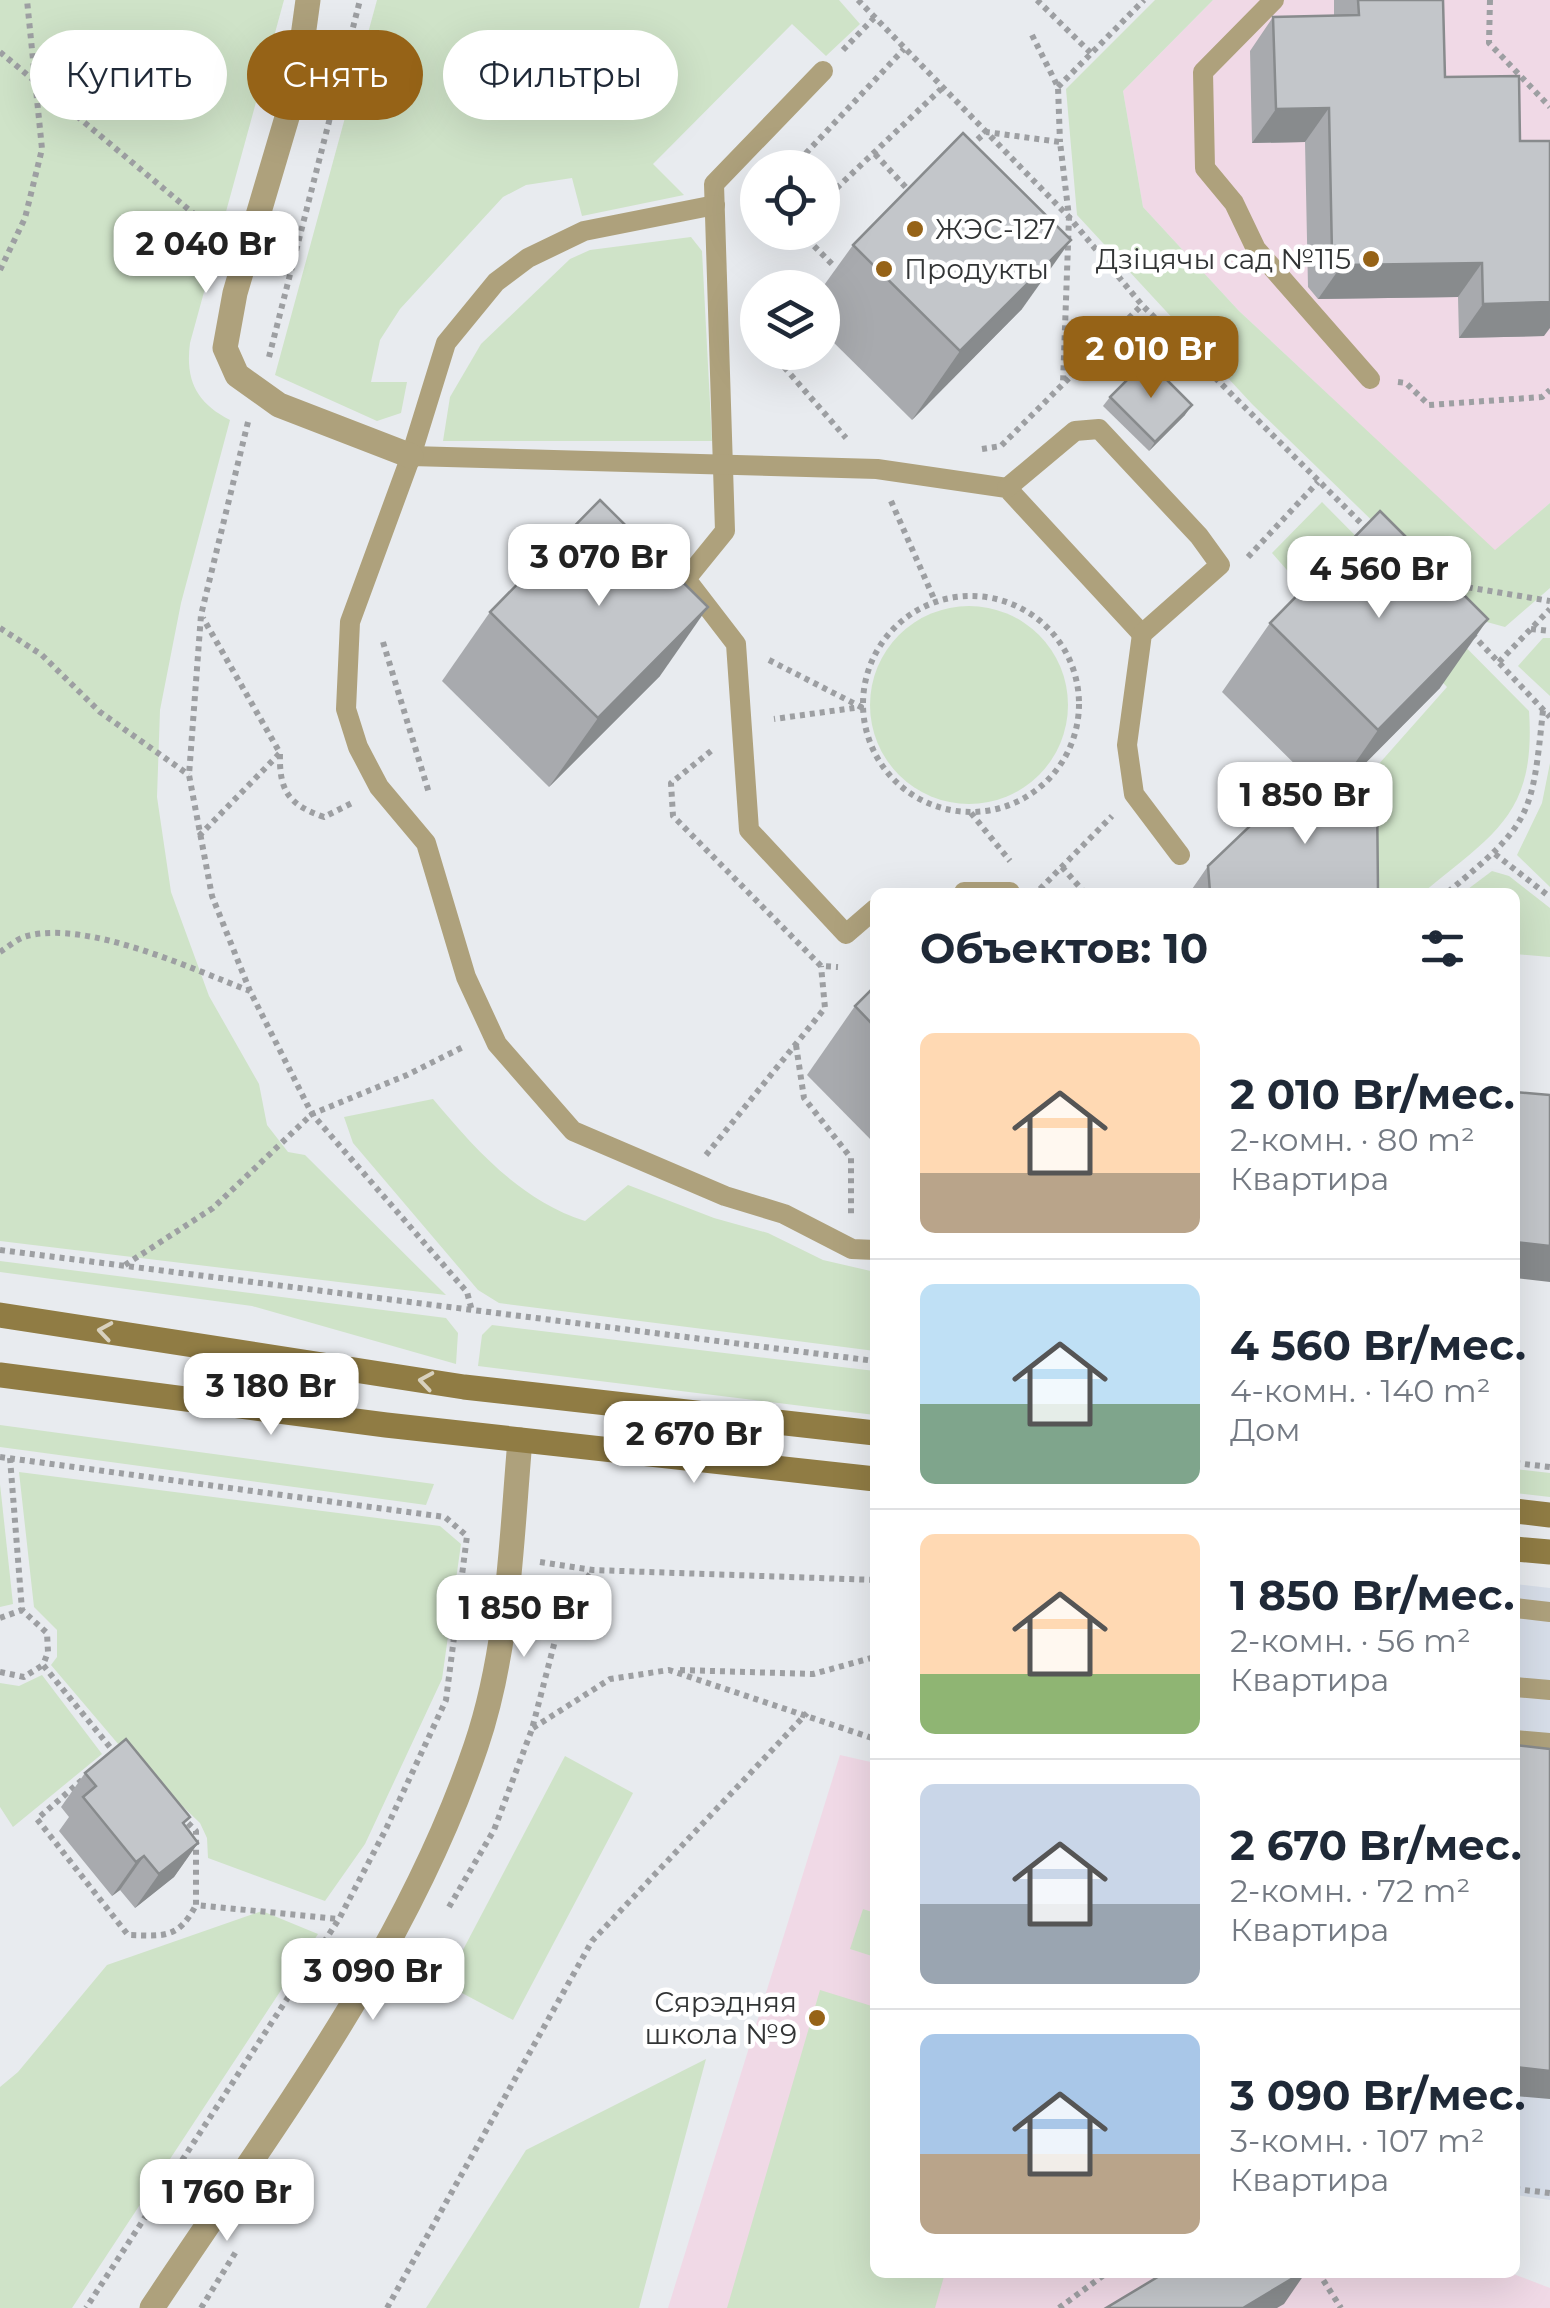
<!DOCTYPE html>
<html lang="ru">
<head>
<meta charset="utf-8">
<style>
  :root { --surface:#fff; --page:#f6f6f7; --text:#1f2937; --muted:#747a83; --line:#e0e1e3; --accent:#966317 }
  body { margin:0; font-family:Montserrat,sans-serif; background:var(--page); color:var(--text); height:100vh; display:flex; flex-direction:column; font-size:38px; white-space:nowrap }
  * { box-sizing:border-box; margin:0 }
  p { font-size:32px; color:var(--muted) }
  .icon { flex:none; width:55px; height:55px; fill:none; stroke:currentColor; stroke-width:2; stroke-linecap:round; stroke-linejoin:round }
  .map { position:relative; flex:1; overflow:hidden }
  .side { position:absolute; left:870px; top:888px; width:650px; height:1390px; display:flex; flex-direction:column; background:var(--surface); border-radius:15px; box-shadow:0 10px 40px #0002 }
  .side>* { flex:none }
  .guide { position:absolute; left:30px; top:30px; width:690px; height:90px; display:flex; gap:20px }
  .fabs { position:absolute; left:740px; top:150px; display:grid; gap:20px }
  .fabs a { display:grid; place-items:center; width:100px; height:100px; border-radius:50%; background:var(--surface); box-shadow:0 10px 40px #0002; font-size:50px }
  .price { position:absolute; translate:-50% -85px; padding:0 22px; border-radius:20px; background:#fff; color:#222; font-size:32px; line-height:65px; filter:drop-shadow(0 2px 5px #0008) }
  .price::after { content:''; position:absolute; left:50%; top:60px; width:30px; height:22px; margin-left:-15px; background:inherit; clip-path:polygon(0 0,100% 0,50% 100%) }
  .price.active { background:var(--accent); color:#fff }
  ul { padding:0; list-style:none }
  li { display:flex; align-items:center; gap:30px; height:250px; padding:0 50px }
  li+li { border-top:2px solid var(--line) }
  li span { display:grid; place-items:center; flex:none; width:280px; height:200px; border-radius:15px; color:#555 }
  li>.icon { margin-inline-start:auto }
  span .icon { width:120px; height:120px; fill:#fffc; stroke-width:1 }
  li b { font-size:42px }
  h2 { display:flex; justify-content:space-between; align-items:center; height:120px; padding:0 50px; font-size:42px }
  .pill { padding:0 35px; border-radius:45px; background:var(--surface); box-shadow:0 10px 40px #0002; font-size:35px; line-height:90px }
  .pill.active { background:var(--accent); color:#fff }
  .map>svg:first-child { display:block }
  .built { fill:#d7dee9 }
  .education { fill:#f0d9e6 }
  .green { fill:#cfe3c8 }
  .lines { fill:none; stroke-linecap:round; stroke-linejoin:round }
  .path { stroke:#9d9fa2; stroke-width:6; stroke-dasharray:5 5; stroke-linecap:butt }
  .service { stroke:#aea17c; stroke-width:20 }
  .minor { stroke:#aea17c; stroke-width:25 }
  .secondary { stroke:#907c44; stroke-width:25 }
  .wall { fill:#a8aaae }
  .shaded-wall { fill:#888b8d }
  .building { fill:#c3c6ca; stroke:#888b8d; stroke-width:2.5 }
  .oneway { stroke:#d8d1be }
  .poi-dot { fill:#966317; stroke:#fff; stroke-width:4 }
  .labels { text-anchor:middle; stroke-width:9; stroke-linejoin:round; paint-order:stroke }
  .poi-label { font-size:28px; fill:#323435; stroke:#fff; text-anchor:start }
</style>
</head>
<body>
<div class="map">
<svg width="1550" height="2308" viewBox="0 0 1550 2308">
  <rect width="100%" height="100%" fill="#e8ebef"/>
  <!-- built -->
  <polygon class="built" points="1515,1584 1550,1588 1550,2200 1515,2195"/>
  <!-- education -->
  <g class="education">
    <polygon points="1213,0 1550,0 1550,503 1495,551 1239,311 1143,207 1123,91"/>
    <polygon points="840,1755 875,1763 875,2272 1508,2272 1550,2288 1550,2308 668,2308"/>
  </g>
  <!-- green -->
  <g class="green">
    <path d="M0 0H284L190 343C185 381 197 403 230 420L181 603 160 710 157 797 171 892 209 996 259 1084 267 1125 288 1152 305 1155 446 1295 0 1241Z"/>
    <polygon points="377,0 839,0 860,24 826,56 792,24 653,164 684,195 582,216 572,178 526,185 503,197 400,309 380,340 371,382 407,382 401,413 377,421 275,375"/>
    <polygon points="1155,0 1213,0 1123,91 1143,207 1239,311 1495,550 1550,503 1550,588 1505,627 1476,619 1461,607 1252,404 1077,215 1066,89"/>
    <polygon points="691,237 702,251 712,441 443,441 450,397 481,344 570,259 590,250"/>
    <path d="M1322 502 1529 711C1536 814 1495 833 1424 892H1365L1362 783 1447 687 1333 566 1308 594 1272 553Z"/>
    <circle cx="969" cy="705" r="99"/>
    <polygon points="1543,638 1550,638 1550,696 1518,666"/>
    <polygon points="1550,763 1550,887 1517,855 1542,803"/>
    <polygon points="1492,871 1509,876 1550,908 1550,957 1515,954 1515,892 1464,892"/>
    <path d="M433 1099C476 1150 520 1200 585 1221L628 1185 714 1218 768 1233 823 1260 875 1272V1351L499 1303 478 1290 353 1143 344 1117Z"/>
    <polygon points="0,1261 446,1318 458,1333 456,1364 252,1306 0,1272"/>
    <polygon points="492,1325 875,1371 875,1415 478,1366 482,1335"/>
    <polygon points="0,1425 434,1484 426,1505 0,1447"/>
    <polygon points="1515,1469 1550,1473 1550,1497 1515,1493"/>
    <polygon points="19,1472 440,1526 461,1544 442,1679 365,1844 325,1901 208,1858 207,1838 200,1823 119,1745 51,1665 57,1657 57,1630 34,1607"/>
    <polygon points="0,1484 13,1604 0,1607"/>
    <polygon points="42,1675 102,1754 13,1827 0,1807 0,1683 19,1686"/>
    <polygon points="565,1756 633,1793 513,2020 445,1984"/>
    <polygon points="863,1909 875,1913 875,1957 850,1949"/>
    <polygon points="262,1911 318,1934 72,2308 0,2308 0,2087 18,2072 107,1965"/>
    <polygon points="820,1990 875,2007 875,2272 945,2273 935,2308 727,2308"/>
    <polygon points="706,2059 639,2308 426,2308 526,2150"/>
  </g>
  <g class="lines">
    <!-- path -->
    <g class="path">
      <polyline points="858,0 1069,217 1142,305 1368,530"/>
      <polyline points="1037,0 1092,54"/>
      <polyline points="1490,0 1489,43 1550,107"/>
      <polyline points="1032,35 1058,87 1060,142"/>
      <polyline points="843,50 874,18"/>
      <polyline points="0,52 218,234"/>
      <polyline points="1058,87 1144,0"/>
      <polyline points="970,146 986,132 1060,142 1069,217 1063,383"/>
      <polyline points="875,154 912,194"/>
      <polyline points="792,168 904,49"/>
      <polyline points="822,202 941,89"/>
      <polyline points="800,232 835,267"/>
      <polyline points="0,270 25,218 42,149 27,0"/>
      <polyline points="771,352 846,438"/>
      <polyline points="269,357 360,0"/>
      <polyline points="1398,382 1406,383 1429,405 1542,397 1550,390"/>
      <polyline points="248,422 201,615 189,775 212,896 250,991 312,1114 467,1292 472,1311"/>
      <polyline points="982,449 1001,446 1142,305"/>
      <polyline points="891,501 935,601"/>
      <polyline points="1248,557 1318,482"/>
      <polyline points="1448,584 1550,601"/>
      <circle cx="971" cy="704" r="108"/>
      <polyline points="0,628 42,655 100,712 189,775"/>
      <polyline points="1531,629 1550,631"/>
      <polyline points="1472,634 1550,717"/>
      <polyline points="383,642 429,793"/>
      <polyline points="769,660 861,707 774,719"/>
      <polyline points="1499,662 1550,609"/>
      <polyline points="711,751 671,783 673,816 821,966 838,967"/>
      <path d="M280 754C279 791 289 805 324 817L354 802"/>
      <polyline points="971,813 1010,861"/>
      <polyline points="199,836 280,753 203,618"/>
      <polyline points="1495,854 1550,897"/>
      <polyline points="1062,867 1084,892"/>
      <polyline points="1040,889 1112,816"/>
      <path d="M1448 892C1531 823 1532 817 1543 710"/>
      <path d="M0 952C8 947 18 938 27 936 88 920 192 969 250 991"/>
      <polyline points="796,1045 804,1098 851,1158 851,1216"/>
      <polyline points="706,1155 825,1008 821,966"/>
      <polyline points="0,1250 875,1361"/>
      <polyline points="125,1265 213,1208 312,1114 407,1075 463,1047"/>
      <polyline points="0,1457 445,1517 467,1536 446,1700 386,1829 339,1919 86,2308"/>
      <polyline points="10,1458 22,1610 47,1633 48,1652 43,1665 118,1757"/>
      <polyline points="1515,1463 1550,1467"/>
      <polyline points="540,1562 593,1570 875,1580"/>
      <polyline points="0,1618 22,1610"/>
      <polyline points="680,1670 813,1674 875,1657"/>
      <polyline points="0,1672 24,1677 43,1665"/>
      <polyline points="533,1728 610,1679 669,1670 875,1739"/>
      <path d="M82 1780 37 1819 128 1935C165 1936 178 1939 196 1905"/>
      <polyline points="181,1816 196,1831 196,1905 338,1919"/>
      <polyline points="449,1907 494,1830 532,1729 563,1610 593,1570"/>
      <polyline points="1515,2189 1550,2193"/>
      <polyline points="1318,2272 1341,2308"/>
      <polyline points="201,2308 237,2250"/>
      <polyline points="387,2308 592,1941 807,1713"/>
      <polyline points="1059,2308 1108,2272"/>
    </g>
    <!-- service -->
    <g class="service">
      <polyline points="1274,0 1203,72 1205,168 1234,203 1256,249 1370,379"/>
      <polyline points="823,71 714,184 725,531 686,579 736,644 749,830 846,934 875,909"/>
      <polyline points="715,205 584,231 528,258 496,282 446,343 411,456 350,622 346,709 358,747 379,787 426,843 466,977 497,1044 573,1131 725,1196 784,1214 852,1249 875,1250"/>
      <polyline points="411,456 877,469 1007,488 1142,634"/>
      <polyline points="1007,488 1075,431 1099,429 1199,536 1220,565 1142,634 1127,745 1134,794 1180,855"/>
      <polyline points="964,892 1010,892"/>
      <polyline points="1515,1608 1550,1612"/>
      <polyline points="1515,1687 1550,1690"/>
      <polyline points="1515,1740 1550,1743"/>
    </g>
    <!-- minor -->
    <g class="minor">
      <polyline points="308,0 296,87 235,293 225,348 237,375 279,405 411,456"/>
      <path d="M152 2308C271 2128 406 1953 476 1746 509 1649 511 1542 520 1440"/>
    </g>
    <!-- secondary -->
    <g class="secondary">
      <polyline points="0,1315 464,1387 875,1433"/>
      <polyline points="0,1375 386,1425 875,1479"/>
      <polyline points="1515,1511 1550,1515"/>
      <polyline points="1515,1549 1550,1552"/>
    </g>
  </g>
  <!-- wall -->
  <g class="wall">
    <polygon points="1334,0 1443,0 1445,77 1520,141 1544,336 1459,338 1458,297 1318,299 1308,287 1305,142 1252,143 1250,51 1273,17 1334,16"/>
    <polygon points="853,245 1022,309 912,420 822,331 822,288"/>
    <polygon points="1110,397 1185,415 1149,451 1103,406"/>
    <polygon points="490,612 660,676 549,787 442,681"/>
    <polygon points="1270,623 1440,688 1337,791 1378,892 1190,892 1208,866 1256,821 1256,818 1274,791 1322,791 1222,692"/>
    <polygon points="875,986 875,1144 807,1075 855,1006"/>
    <polygon points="85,1773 185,1826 198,1843 174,1877 135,1908 120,1890 112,1896 59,1831 69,1817 61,1807"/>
  </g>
  <!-- shaded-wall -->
  <g class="shaded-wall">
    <polygon points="1329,108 1305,142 1252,143 1276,109"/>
    <polygon points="1071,240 1022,309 912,420 960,351"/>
    <polygon points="1482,263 1458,297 1318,299 1342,265"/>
    <polygon points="1550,302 1550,328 1544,336 1459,338 1483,304"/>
    <polygon points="1192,405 1185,415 1149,451 1155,442"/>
    <polygon points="708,607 660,676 549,787 598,718"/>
    <polygon points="1488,619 1440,688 1330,799 1378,730"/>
    <polygon points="1515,1242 1550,1246 1550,1282 1515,1278"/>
    <polygon points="198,1843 174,1877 135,1908 159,1874"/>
    <polygon points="144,1856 120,1890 112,1896 136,1862"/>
    <polygon points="1515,2067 1550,2071 1550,2099 1515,2096"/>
    <polygon points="1303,2272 1306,2272 1284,2304 1277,2308 1243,2308"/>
  </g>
  <!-- building -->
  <g class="building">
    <polygon points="1358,0 1443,0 1445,77 1519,76 1520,141 1550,141 1550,302 1483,304 1482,263 1342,265 1332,253 1329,108 1276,109 1273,17 1359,15"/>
    <polygon points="963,133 1071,240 960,351 853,245"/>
    <polygon points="1147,360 1192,405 1155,442 1110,397"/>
    <polygon points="600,500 708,607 598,718 490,612"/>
    <polygon points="1380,511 1488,619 1378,730 1270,623"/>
    <polygon points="1274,791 1377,791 1378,892 1210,892 1208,866 1274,803"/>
    <polygon points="875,986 875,1027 855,1006"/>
    <polygon points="1515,1092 1550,1095 1550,1246 1515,1242"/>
    <polygon points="126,1739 190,1817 183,1823 198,1843 159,1874 144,1856 136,1862 83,1797 96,1786 85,1773"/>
    <polygon points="1515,1745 1550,1749 1550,2071 1515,2067"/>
    <polygon points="1166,2272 1303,2272 1243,2308 1106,2308"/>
  </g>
  <!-- one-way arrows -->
  <defs><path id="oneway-chevron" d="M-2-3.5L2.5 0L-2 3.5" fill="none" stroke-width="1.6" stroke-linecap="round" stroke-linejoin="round" transform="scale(2.5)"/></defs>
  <g class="oneway">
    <use href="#oneway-chevron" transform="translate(105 1331) rotate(-171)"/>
    <use href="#oneway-chevron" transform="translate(426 1381) rotate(-171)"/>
  </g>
  <!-- markers -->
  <g class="poi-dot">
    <circle cx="915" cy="229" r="10"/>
    <circle cx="1371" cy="259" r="10"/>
    <circle cx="884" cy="269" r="10"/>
    <circle cx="817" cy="2018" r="10"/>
  </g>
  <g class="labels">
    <!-- poi labels -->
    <g class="poi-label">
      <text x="935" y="239">ЖЭС-127</text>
      <text x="1351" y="269" text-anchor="end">Дзіцячы сад №115</text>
      <text x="904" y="279">Продукты</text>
      <text x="797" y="2012" text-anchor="end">Сярэдняя<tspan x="797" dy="32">школа №9</tspan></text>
    </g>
  </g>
</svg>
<div class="fabs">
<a><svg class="icon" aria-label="locate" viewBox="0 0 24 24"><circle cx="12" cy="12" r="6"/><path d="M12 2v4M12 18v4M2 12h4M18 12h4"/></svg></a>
<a><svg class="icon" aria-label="layers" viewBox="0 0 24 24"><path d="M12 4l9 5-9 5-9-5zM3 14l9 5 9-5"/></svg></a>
</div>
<b class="price" style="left:206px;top:296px">2 040 Br</b>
<b class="price active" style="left:1151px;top:401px">2 010 Br</b>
<b class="price" style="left:599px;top:609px">3 070 Br</b>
<b class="price" style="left:1379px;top:621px">4 560 Br</b>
<b class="price" style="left:1305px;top:847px">1 850 Br</b>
<b class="price" style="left:271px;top:1438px">3 180 Br</b>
<b class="price" style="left:694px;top:1486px">2 670 Br</b>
<b class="price" style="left:524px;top:1660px">1 850 Br</b>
<b class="price" style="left:373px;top:2023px">3 090 Br</b>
<b class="price" style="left:227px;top:2244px">1 760 Br</b>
<div class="guide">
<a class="pill">Купить</a>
<a class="pill active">Снять</a>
<a class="pill">Фильтры</a>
</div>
<section class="side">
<h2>Объектов: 10<svg class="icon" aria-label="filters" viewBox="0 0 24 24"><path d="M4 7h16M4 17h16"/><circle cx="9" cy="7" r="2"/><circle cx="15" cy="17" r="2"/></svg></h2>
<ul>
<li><span style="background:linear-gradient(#ffd9b3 70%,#b9a48a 0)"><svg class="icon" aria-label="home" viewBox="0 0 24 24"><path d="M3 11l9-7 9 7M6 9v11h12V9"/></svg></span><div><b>2 010 Br/мес.</b><p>2-комн. · 80 m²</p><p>Квартира</p></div></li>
<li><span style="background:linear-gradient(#bfe0f5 60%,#7fa58c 0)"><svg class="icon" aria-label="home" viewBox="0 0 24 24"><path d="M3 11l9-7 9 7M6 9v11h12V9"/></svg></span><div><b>4 560 Br/мес.</b><p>4-комн. · 140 m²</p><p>Дом</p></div></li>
<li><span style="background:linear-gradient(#ffd9b3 70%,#8fb573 0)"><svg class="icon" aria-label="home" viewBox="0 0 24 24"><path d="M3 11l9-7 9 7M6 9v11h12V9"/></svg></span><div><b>1 850 Br/мес.</b><p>2-комн. · 56 m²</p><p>Квартира</p></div></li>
<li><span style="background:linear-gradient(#c9d6e8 60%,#9aa5b1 0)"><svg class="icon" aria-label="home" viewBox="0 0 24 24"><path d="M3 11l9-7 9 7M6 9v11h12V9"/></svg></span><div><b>2 670 Br/мес.</b><p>2-комн. · 72 m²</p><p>Квартира</p></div></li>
<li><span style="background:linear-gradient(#a9c7e8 60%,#b9a48a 0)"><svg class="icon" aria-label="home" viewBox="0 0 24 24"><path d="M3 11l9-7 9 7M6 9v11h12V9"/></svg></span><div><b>3 090 Br/мес.</b><p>3-комн. · 107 m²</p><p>Квартира</p></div></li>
</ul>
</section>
</div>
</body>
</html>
